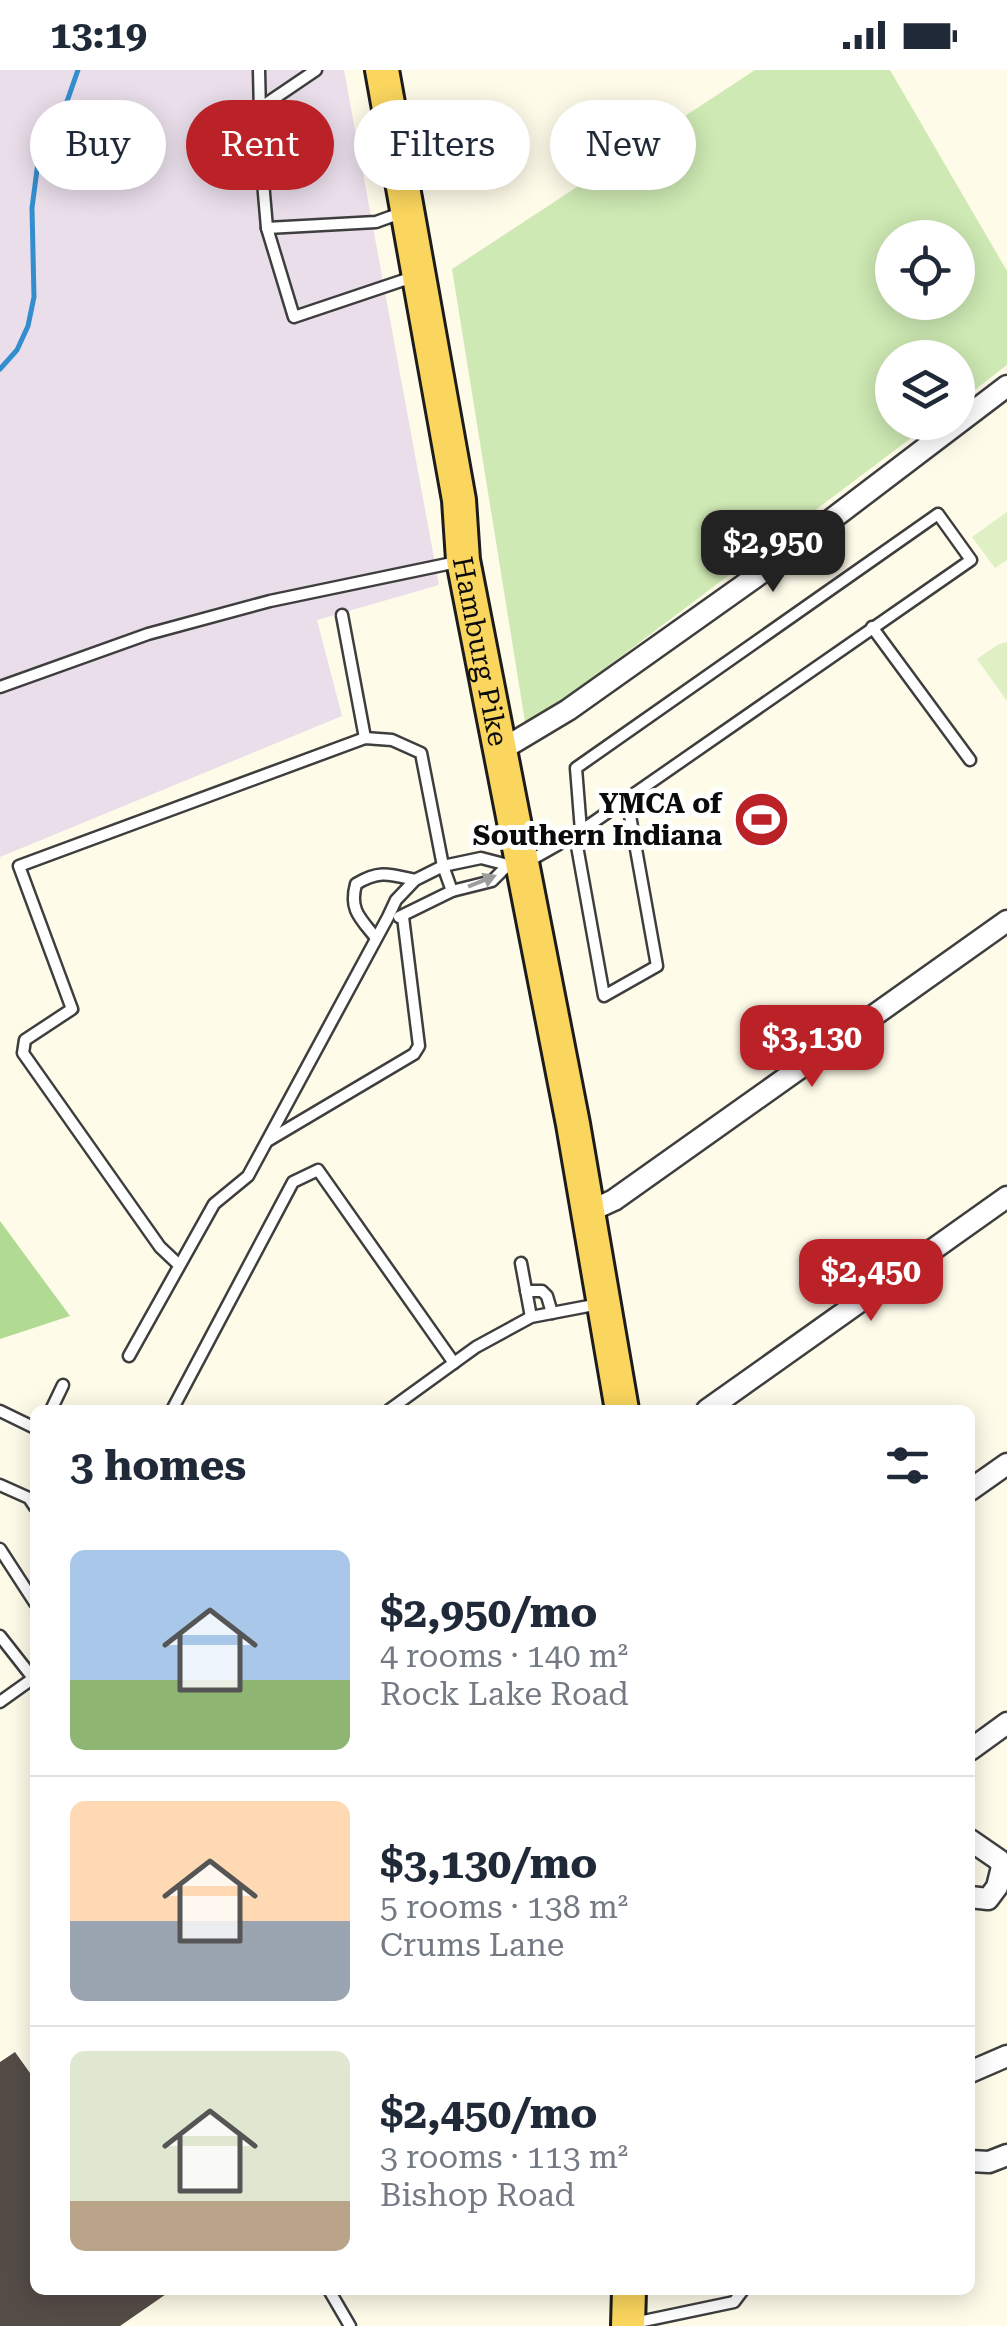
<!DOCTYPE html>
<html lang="en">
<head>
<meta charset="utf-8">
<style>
  :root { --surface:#fff; --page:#f6f6f7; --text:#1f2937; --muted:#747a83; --line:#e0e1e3; --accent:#bb2228 }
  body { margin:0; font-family:"Roboto Serif",serif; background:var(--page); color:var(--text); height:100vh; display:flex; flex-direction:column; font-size:38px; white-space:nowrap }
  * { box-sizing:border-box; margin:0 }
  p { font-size:32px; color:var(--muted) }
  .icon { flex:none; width:55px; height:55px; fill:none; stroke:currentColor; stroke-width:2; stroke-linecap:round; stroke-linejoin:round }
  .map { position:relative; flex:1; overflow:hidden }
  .panel { position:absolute; left:30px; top:1335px; width:945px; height:890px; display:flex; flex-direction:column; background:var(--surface); border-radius:15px; box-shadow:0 5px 25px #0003 }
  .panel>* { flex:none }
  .hud { position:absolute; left:30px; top:30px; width:948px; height:90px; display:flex; gap:20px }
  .fabs { position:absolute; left:875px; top:150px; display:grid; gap:20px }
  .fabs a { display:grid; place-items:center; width:100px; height:100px; border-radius:50%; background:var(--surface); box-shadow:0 5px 25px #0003; font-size:50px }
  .price { position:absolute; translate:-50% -85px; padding:0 22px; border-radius:20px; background:var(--accent); color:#fff; font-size:32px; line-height:65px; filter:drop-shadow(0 2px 5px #0008) }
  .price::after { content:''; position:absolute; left:50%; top:60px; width:30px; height:22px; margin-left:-15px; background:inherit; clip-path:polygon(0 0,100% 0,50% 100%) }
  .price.active { background:#222; color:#fff }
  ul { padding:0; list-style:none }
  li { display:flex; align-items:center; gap:30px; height:250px; padding:0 40px }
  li+li { border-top:2px solid var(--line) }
  li span { display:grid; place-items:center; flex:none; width:280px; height:200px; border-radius:15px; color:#555 }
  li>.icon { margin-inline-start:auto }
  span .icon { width:120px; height:120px; fill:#fffc; stroke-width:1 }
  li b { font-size:42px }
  h2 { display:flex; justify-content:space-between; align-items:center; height:120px; padding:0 40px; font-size:42px }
  .tag { padding:0 35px; border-radius:45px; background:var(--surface); box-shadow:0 5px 25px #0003; font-size:35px; line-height:90px }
  .tag.active { background:var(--accent); color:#fff }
  .status { display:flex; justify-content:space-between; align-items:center; height:70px; padding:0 50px; background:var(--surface); direction:ltr }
  .status svg { height:28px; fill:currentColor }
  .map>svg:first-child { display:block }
  .industrial { fill:#e9deea }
  .green { fill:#cee9b3; fill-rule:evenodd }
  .forest { fill:#b1da92 }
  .pitch { fill:#e0f0c5 }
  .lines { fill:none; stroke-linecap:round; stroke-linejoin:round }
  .stream { stroke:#348ece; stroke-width:5 }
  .building { fill:#544c47 }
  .lane-casing { stroke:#3e3e3e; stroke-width:15 }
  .street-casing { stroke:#3e3e3e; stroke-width:25 }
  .primary-casing { stroke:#1c1c1c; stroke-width:38 }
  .lane { stroke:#fff; stroke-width:10 }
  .street { stroke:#fff; stroke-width:20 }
  .primary { stroke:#fad65e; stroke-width:32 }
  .oneway { fill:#9d9d9d }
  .labels { text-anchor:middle; stroke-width:10; stroke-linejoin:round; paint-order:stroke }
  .street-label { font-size:28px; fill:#0b0b0b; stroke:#fff }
  .poi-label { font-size:28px; font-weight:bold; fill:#0b0b0b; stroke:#fff; text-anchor:end }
</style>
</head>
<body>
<div class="status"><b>13:19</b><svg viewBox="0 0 49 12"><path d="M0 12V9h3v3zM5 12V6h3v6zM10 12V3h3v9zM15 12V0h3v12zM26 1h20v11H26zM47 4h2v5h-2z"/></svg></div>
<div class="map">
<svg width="1007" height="2256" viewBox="0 0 1007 2256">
  <rect width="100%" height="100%" fill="#fffbe9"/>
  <!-- industrial -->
  <polygon class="industrial" points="0,0 344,0 439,515 317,550 342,646 0,787"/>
  <!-- green -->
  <path class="green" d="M755 0H890L1007 201V295L958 333V288H892V352L931 353 526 658 452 199ZM892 168H958V232H892Z"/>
  <!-- forest -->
  <polygon class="forest" points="0,1151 70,1246 0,1269"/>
  <!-- pitch -->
  <g class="pitch">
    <polygon points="1007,442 1007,490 995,498 972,467"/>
    <polygon points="1007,572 1007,631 977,589 999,574"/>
  </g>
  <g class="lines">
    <!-- stream -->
    <polyline class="stream" points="0,299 17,280 28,256 34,227 32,138 38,92 64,40 78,0"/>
  </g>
  <!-- building -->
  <polygon class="building" points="15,1982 35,2010 35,2220 172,2220 120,2256 0,2256 0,1992"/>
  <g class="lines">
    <defs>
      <g id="lane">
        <polyline points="259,0 261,89 267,158 376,152 401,143"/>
        <polyline points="260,38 316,0"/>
        <polyline points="267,158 294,247 413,207"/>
        <polyline points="342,545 365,668"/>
        <polyline points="872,557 970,690"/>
        <polyline points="0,617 148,564 270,531 457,492"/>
        <polyline points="575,765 604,926 657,896 627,729"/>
        <polyline points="399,847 452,821 492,811 508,795"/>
        <path d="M376 868C360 848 349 840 356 814 379 800 389 804 415 810"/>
        <polyline points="269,1070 414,984 419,976 403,847"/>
        <polyline points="521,1193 531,1247"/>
        <polyline points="179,1195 160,1177 23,983 25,970 72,939 19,796 365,668 392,670 421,683 443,796 452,821"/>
        <polyline points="526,1221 542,1221 547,1226 552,1243"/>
        <polyline points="129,1286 214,1134 248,1106 388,847 396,830 415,810 443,796 481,788 508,795 522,795 575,765 971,490 938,444 576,698 581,761"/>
        <polyline points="51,1340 63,1315"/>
        <polyline points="172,1340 293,1112 318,1100 454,1293"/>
        <polyline points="389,1340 476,1277 531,1247 599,1234"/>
        <polyline points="0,1341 35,1358"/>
        <polyline points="0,1415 29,1428 35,1437"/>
        <polyline points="0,1479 35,1533"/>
        <polyline points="0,1566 33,1608"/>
        <polyline points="0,1632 35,1607"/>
        <polyline points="329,2220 350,2256"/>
        <polyline points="634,2253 734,2232 743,2220"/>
      </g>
      <g id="street">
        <polyline points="501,680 568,640 761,503 1007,316"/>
        <polyline points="588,1142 614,1130 1007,851"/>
        <polyline points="707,1340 1007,1127"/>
        <polyline points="970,1420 1007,1394"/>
        <polyline points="970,1680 1007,1653"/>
        <polyline points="970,1770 999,1790 1002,1797 997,1817 988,1829 970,1827"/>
        <polyline points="970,2002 1007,1986"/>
        <polyline points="970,2091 989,2092 1007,2085"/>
      </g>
      <g id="primary">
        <path id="s1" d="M382 0 459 430 463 490 573 1054 622 1340"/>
        <polyline points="628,2256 629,2220"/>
      </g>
    </defs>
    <!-- lane casing -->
    <use href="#lane" class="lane-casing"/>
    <!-- street casing -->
    <use href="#street" class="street-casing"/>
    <!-- primary casing -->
    <use href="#primary" class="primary-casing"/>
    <!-- lane -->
    <use href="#lane" class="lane"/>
    <!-- street -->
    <use href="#street" class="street"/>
    <!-- primary -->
    <use href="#primary" class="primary"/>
  </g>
  <!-- one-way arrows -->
  <defs><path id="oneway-solid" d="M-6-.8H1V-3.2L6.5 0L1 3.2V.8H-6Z" transform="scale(2.5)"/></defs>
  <use class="oneway" href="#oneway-solid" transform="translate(482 811) rotate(-22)"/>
  <!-- icons -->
  <defs>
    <symbol id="stadium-disc" viewBox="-11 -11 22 22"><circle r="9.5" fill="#bb2228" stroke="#fff"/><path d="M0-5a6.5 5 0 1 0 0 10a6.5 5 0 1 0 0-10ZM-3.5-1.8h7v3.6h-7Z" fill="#fff"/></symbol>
  </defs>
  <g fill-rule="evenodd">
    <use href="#stadium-disc" x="730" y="718" width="63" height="63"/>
  </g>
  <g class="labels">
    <!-- street labels -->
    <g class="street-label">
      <text dy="10" stroke="none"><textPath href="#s1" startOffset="590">Hamburg Pike</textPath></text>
    </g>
    <!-- poi labels -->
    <g class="poi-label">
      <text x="722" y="743">YMCA of<tspan x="722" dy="32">Southern Indiana</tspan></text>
    </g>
  </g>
</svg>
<div class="fabs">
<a><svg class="icon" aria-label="locate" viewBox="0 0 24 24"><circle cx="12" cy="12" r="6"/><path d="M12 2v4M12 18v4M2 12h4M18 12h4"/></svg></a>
<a><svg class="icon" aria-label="layers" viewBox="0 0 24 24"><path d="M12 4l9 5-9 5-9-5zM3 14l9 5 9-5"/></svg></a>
</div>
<b class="price active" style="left:773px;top:525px">$2,950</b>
<b class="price" style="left:812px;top:1020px">$3,130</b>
<b class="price" style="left:871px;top:1254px">$2,450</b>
<div class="hud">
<a class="tag">Buy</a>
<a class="tag active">Rent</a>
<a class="tag">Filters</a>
<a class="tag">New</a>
</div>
<section class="panel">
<h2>3 homes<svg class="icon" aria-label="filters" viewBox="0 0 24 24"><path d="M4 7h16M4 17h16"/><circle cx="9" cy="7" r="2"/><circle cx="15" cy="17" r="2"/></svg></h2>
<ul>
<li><span style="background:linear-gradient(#a9c7e8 65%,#8fb573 0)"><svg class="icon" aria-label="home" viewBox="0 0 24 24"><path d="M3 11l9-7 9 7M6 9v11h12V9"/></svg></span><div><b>$2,950/mo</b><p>4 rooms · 140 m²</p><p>Rock Lake Road</p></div></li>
<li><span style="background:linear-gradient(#ffd9b3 60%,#9aa5b1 0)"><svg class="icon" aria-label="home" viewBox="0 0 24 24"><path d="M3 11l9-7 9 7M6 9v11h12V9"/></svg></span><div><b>$3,130/mo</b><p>5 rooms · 138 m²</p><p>Crums Lane</p></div></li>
<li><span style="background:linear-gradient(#dfe7d0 75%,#b9a48a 0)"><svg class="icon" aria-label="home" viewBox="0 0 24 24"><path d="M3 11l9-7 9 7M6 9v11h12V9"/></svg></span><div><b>$2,450/mo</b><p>3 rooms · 113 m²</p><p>Bishop Road</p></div></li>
</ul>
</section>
</div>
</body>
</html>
